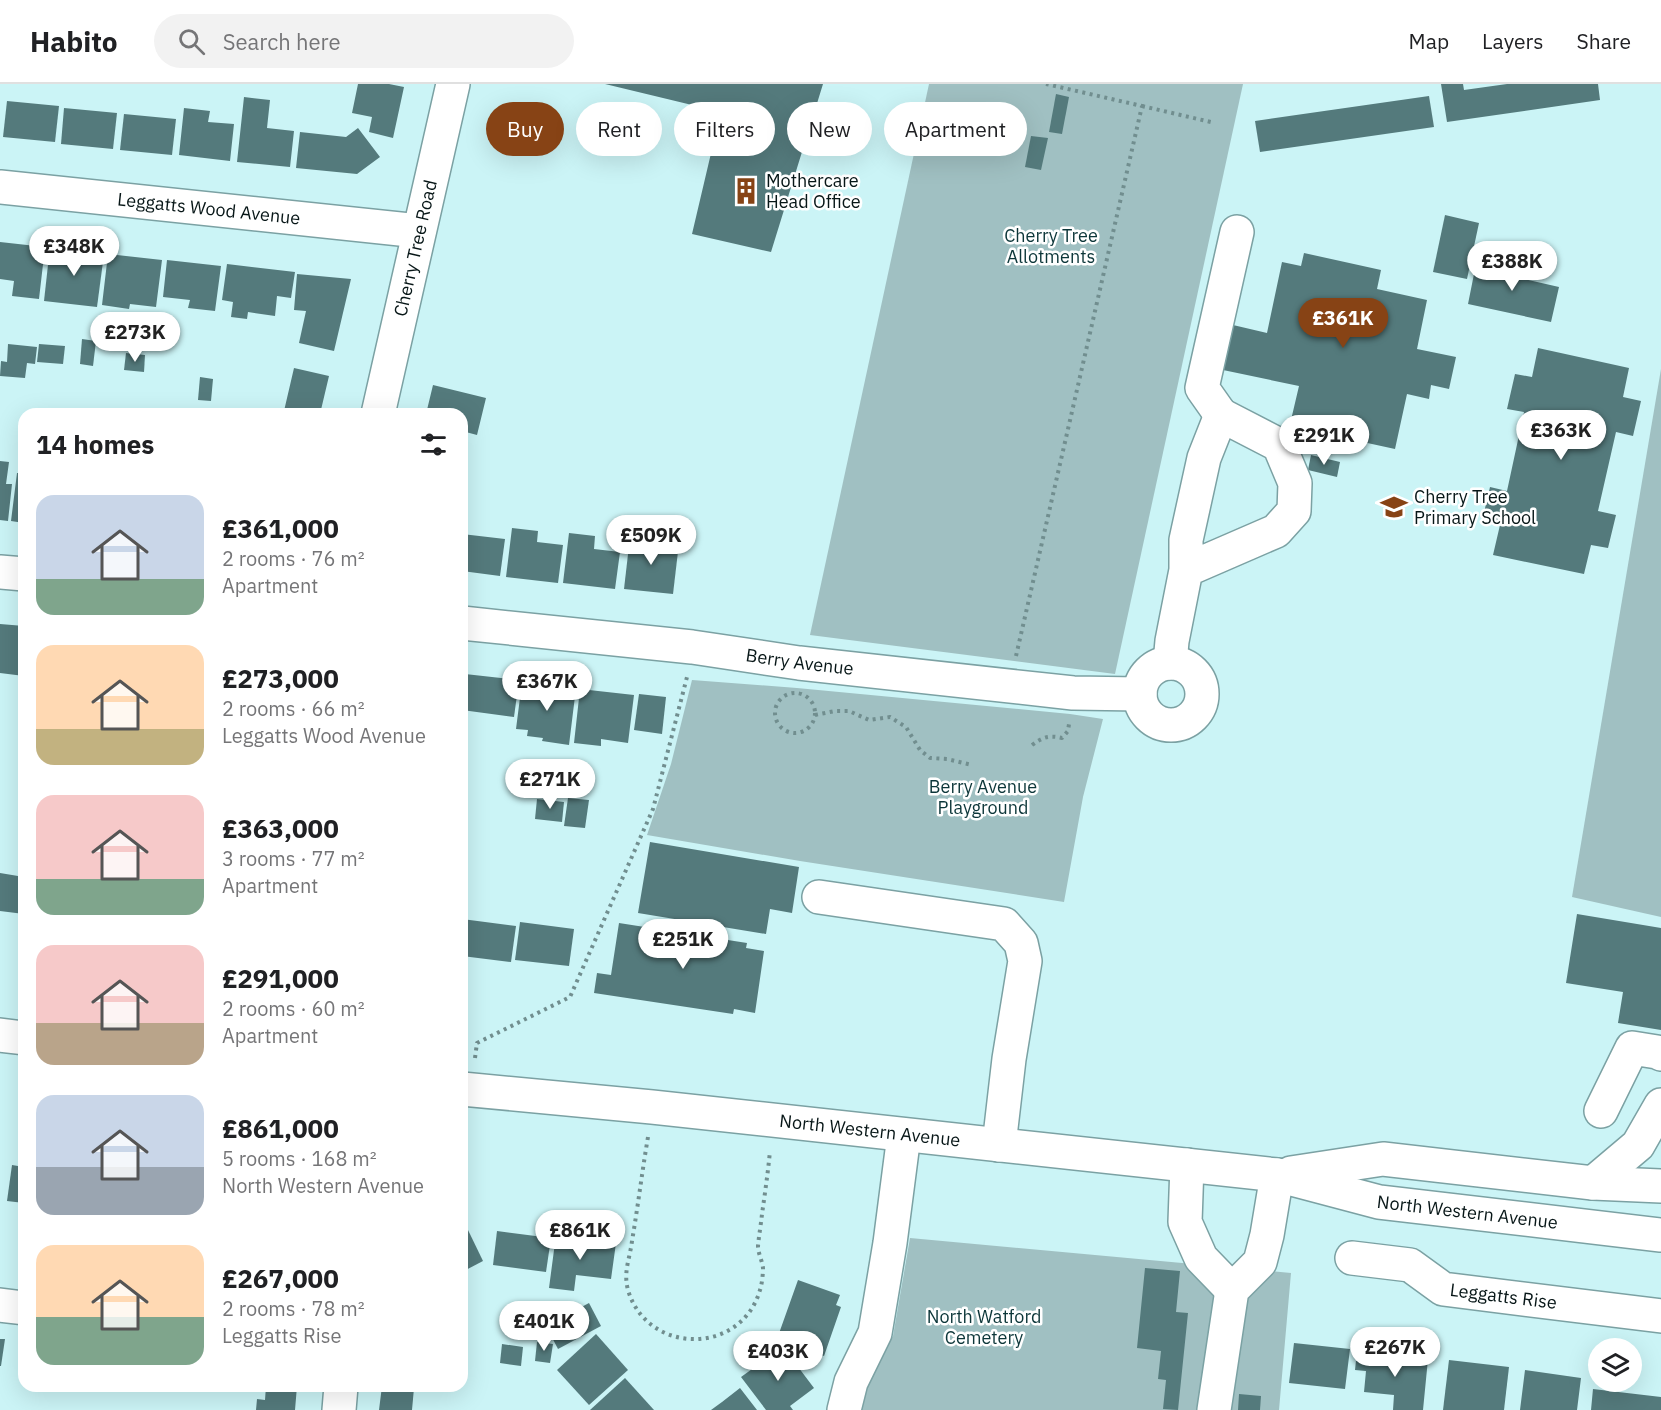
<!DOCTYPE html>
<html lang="en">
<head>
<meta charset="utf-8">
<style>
  :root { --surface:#fff; --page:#f2f2f2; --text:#202124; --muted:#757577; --line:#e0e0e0; --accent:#874315 }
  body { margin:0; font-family:"IBM Plex Sans",sans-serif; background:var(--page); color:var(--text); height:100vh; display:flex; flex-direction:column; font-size:22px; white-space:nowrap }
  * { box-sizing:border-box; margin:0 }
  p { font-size:20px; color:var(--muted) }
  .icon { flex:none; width:33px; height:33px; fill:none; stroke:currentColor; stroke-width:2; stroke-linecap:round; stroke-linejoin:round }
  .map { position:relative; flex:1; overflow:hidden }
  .details { position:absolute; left:18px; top:324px; width:450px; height:984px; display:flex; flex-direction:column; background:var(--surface); border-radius:18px; box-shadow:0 6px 24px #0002 }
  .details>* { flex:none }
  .hud { position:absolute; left:486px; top:18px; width:570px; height:54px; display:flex; gap:12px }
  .buttons { position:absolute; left:1588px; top:1254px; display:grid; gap:12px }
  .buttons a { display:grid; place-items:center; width:54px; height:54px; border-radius:50%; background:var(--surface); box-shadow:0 6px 24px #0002; font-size:30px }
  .price { position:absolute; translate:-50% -51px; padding:0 14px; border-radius:21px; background:#fff; color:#222; font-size:20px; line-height:39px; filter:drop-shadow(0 2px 3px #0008) }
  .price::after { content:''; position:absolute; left:50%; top:36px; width:18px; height:14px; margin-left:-9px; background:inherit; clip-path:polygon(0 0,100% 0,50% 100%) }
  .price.selected { background:var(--accent); color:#fff }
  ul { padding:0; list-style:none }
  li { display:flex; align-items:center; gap:18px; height:150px; padding:0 18px }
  li span { display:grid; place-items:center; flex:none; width:168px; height:120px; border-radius:18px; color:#555 }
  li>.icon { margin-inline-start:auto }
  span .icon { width:72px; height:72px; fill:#fffc; stroke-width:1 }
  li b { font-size:26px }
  h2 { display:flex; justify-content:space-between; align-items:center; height:72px; padding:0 18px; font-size:26px }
  .tag { padding:0 21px; border-radius:27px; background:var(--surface); box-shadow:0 6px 24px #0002; font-size:21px; line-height:54px }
  .tag.selected { background:var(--accent); color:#fff }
  header { display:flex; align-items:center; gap:36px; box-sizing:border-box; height:84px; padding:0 30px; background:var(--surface); border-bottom:2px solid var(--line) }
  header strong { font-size:28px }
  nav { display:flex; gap:33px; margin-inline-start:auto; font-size:21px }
  .search { width:420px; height:54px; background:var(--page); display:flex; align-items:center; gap:15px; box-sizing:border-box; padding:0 21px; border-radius:33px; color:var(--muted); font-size:22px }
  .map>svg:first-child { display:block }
  .green { fill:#a0c0c2 }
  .building { fill:#547a7c; fill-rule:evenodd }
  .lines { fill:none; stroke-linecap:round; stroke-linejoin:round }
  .minor-casing { stroke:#7ba1a3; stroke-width:36 }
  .highway-casing { stroke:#7ba1a3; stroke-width:36 }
  .path { stroke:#718e8f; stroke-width:4; stroke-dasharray:3 4.5; stroke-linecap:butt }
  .minor { stroke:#fff; stroke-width:33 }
  .highway { stroke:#fff; stroke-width:33 }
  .labels { text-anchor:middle; stroke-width:5; stroke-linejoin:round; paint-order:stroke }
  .poi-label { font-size:18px; fill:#071617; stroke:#fff; text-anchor:start }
  .street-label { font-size:18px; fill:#071617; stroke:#fff }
  .park-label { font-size:18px; fill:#0c3639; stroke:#fff }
</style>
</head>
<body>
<header>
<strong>Habito</strong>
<div class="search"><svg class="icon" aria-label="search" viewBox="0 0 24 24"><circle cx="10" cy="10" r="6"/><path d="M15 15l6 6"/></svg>Search here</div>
<nav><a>Map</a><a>Layers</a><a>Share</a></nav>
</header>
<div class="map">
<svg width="1661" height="1326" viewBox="0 0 1661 1326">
  <rect width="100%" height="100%" fill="#cbf4f6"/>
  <!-- green -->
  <g class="green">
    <polygon points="929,0 1243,0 1115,590 810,551"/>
    <polygon points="1661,285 1661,833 1572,813"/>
    <polygon points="692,596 797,604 1070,630 1103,635 1083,713 1064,818 800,777 647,751 671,680"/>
    <polygon points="910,1154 1291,1189 1279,1326 849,1326 860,1301 893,1252"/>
  </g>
  <!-- building -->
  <g class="building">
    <polygon points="358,0 389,0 404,3 393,54 369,48 372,33 352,29"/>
    <polygon points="605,0 823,0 771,168 692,150 712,65 683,58 692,21"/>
    <polygon points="1441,0 1463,0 1464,6 1507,0 1598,0 1600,16 1447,38"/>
    <polygon points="1056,10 1069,13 1062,50 1049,48"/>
    <polygon points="1429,12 1434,43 1260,68 1255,37"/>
    <polygon points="244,13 270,16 267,44 294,47 290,83 237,78"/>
    <polygon points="7,17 59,22 55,58 3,53"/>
    <polygon points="64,24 117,29 113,65 61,60"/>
    <polygon points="184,24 210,27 208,38 234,40 230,77 179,71"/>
    <polygon points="124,30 176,35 172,71 120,66"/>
    <polygon points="358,44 380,73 357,90 296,84 300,48 346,53"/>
    <polygon points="1031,52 1048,54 1041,86 1025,83"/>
    <polygon points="1445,131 1479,139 1467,195 1433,188"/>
    <polygon points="0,158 45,163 39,215 12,212 14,197 0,195"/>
    <polygon points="50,163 104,170 97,223 44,217"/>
    <path d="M1304 169 1381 186 1377 205 1427 216 1417 265 1456 273 1449 305 1431 301 1429 315 1407 310 1395 365 1349 355 1350 349 1291 336 1299 302 1223 286 1233 241 1267 249 1282 178 1301 182ZM1330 233 1366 241 1364 253 1327 245Z"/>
    <polygon points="108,170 162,176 156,223 130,220 129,225 102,221"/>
    <polygon points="1477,175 1526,186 1524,195 1559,203 1551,238 1468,220"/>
    <polygon points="167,176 221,182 215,227 188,224 190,216 163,213"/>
    <polygon points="227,180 295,188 291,214 277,212 275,232 248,228 247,235 231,233 233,218 222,216"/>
    <polygon points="297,190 351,195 334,267 299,259 306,227 294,226"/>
    <polygon points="82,255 96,257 93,282 80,280"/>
    <polygon points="8,260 37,263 35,280 27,279 25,294 0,292 1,277 7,278"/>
    <polygon points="39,260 65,262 63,280 37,278"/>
    <polygon points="1538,264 1629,284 1623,313 1641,317 1633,352 1616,348 1598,427 1616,431 1608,464 1591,461 1584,490 1493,471 1500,441 1482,437 1490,403 1507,407 1524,328 1507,325 1515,290 1532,293"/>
    <polygon points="126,269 145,271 144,288 124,286"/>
    <polygon points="294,284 329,292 320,330 270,330 272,324 284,327"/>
    <polygon points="200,293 213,295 211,317 198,316"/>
    <polygon points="433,301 486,314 477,351 462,347 462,330 426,330"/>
    <polygon points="1311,371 1340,378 1337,393 1308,386"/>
    <polygon points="0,377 9,378 6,400 12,400 8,437 0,436"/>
    <polygon points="17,389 24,389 24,439 11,437"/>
    <polygon points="512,444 538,447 537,458 563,461 558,499 506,493"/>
    <polygon points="569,449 595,452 594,465 620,468 615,505 563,499"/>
    <polygon points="462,450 505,455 500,492 462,487"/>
    <polygon points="630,453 679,459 673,510 624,505"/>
    <polygon points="0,540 24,542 24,592 0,589"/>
    <polygon points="465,590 519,596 514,633 462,626"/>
    <polygon points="522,598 576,604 569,661 542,657 543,654 527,652 528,646 516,645"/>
    <polygon points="580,605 634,611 628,659 601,655 601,662 574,659"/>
    <polygon points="639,610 666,613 662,650 634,646"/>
    <polygon points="568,714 589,716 585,744 564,742"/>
    <polygon points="537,715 564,718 562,738 535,735"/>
    <polygon points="650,758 799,783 792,829 770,825 766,850 638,829"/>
    <polygon points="0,789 24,793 24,830 0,827"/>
    <polygon points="1577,830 1661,844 1661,946 1618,939 1623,908 1566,899"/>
    <polygon points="462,835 516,842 511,878 462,872"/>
    <polygon points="520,838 574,845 569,882 515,876"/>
    <polygon points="619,839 747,859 746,864 764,867 755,929 734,925 733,930 594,909 597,889 611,891"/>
    <polygon points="12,1081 24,1083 24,1119 7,1117"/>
    <polygon points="468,1146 483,1177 462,1188 462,1149"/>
    <polygon points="497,1147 551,1154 546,1188 493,1181"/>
    <polygon points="556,1151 616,1159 611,1195 576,1191 574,1207 549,1204"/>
    <polygon points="1145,1184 1180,1187 1176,1228 1188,1229 1178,1326 1163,1325 1166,1296 1158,1295 1161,1267 1137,1264"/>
    <polygon points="798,1196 840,1211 836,1221 841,1223 824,1272 777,1255"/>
    <polygon points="589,1219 601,1242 558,1265 546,1242"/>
    <polygon points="596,1250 628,1286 589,1321 557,1286"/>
    <polygon points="0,1255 5,1255 1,1282 0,1282"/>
    <polygon points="537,1258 553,1260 550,1279 535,1277"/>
    <polygon points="1294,1259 1350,1265 1345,1305 1289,1299"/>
    <polygon points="502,1260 523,1263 521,1282 500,1279"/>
    <polygon points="783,1263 814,1304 790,1322 793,1326 766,1326 741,1293"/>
    <polygon points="1357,1267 1428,1275 1423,1326 1393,1326 1394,1311 1364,1308 1366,1287 1355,1286"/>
    <polygon points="1449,1276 1509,1283 1504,1326 1443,1326"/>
    <polygon points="1525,1286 1581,1294 1577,1326 1520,1326"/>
    <polygon points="625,1294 654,1326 590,1326"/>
    <polygon points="266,1302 297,1302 295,1326 256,1326 257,1315 265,1316"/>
    <polygon points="382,1302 414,1304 412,1326 379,1326"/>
    <polygon points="740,1304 757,1326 711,1326 722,1318"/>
    <polygon points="1593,1305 1661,1313 1661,1326 1591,1326"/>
    <polygon points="1239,1310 1261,1312 1260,1326 1238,1326"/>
  </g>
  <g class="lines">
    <defs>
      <g id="minor">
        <path id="s1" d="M0 103 419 147"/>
        <path id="s2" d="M378 330 453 0"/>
        <polyline points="1221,331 1202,304 1237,148"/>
        <polyline points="0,488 24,490"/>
        <path id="s3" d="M462 539 692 563 799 579 1073 609 1140 610"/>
        <polyline points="1170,579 1172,557 1186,486 1186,456 1204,374 1221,331 1279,361 1295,399 1294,427 1276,447 1186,486"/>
        <circle cx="1171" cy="610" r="31"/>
        <polyline points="819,813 1004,840 1021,859 1025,877 1009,975 999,1061"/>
        <polyline points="1601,1027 1632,964 1657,968 1661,970"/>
        <polyline points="1187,1081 1185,1138 1201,1174 1232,1206"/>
        <path id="s4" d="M1352 1174 1410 1181 1443 1205 1661 1232"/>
        <polyline points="0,1221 24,1224"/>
        <polyline points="339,1326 341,1302"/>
        <polyline points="844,1326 851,1298 875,1249 890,1159 904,1051"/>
        <polyline points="1214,1326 1232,1206 1260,1178 1267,1151 1277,1091"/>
      </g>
      <g id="highway">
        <polyline points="0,951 24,954"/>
        <path id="s5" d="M462 1005 652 1023 1277 1091 1379 1118 1661 1151"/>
        <polyline points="1291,1089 1383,1075 1593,1099 1661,1102"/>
        <polyline points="1593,1099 1638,1061 1661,1021"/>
      </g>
    </defs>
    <!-- minor casing -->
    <use href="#minor" class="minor-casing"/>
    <!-- highway casing -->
    <use href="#highway" class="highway-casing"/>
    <!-- path -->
    <g class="path">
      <polyline points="1142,22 1215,39"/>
      <polyline points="1016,572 1142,22 1046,0"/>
      <circle cx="795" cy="629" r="20"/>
      <polyline points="815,631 835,627 849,627 869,636 890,633 906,643 920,666 930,674 947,675 972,681"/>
      <path d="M1032 661C1043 653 1049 651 1062 654L1068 647 1069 640"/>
      <polyline points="475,974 477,959 570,913 653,725 687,593"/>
      <path d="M648 1053C642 1088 638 1122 632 1157 630 1174 623 1188 628 1206 647 1271 741 1272 760 1206 762 1200 763 1190 763 1184 762 1176 758 1169 758 1162 759 1151 761 1140 762 1130 765 1109 768 1088 770 1067"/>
    </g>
    <!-- minor -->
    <use href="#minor" class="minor"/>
    <!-- highway -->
    <use href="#highway" class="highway"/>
  </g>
  <!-- icons -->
  <defs>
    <symbol id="building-bare" viewBox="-9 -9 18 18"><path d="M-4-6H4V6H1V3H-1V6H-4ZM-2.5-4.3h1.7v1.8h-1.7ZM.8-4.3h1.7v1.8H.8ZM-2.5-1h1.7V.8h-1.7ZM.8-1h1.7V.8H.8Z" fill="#874315" stroke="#fff" stroke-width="2.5" paint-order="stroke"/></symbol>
    <symbol id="school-bare" viewBox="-9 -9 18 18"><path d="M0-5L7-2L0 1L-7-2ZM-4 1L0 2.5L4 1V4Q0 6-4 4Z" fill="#874315" stroke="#fff" stroke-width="2.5" paint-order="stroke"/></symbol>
  </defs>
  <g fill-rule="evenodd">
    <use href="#building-bare" x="727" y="88" width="38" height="38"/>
    <use href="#school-bare" x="1375" y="404" width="38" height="38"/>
  </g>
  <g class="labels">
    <!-- poi labels -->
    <g class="poi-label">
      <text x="766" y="103">Mothercare<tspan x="766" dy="21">Head Office</tspan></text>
      <text x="1414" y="419">Cherry Tree<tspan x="1414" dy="21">Primary School</tspan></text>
    </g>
    <!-- street labels -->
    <g class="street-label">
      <text dy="6" stroke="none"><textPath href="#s1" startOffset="210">Leggatts Wood Avenue</textPath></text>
      <text dy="6" stroke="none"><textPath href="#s2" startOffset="170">Cherry Tree Road</textPath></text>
      <text dy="6" stroke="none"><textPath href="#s3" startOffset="340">Berry Avenue</textPath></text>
      <text dy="6" stroke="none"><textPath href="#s5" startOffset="410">North Western Avenue</textPath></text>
      <text dy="6" stroke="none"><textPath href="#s5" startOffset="1014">North Western Avenue</textPath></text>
      <text dy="6" stroke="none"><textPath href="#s4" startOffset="160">Leggatts Rise</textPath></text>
    </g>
    <!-- park labels -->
    <g class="park-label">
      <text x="1051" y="158">Cherry Tree<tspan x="1051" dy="21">Allotments</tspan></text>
      <text x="983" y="709">Berry Avenue<tspan x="983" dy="21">Playground</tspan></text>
      <text x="984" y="1239">North Watford<tspan x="984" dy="21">Cemetery</tspan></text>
    </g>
  </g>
</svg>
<div class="buttons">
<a><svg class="icon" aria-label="layers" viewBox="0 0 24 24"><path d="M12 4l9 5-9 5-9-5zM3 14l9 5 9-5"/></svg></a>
</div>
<b class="price" style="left:74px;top:193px">£348K</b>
<b class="price" style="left:1512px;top:208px">£388K</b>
<b class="price selected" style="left:1343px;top:265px">£361K</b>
<b class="price" style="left:135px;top:279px">£273K</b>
<b class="price" style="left:1561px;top:377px">£363K</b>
<b class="price" style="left:1324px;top:382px">£291K</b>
<b class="price" style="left:651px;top:482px">£509K</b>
<b class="price" style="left:547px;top:628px">£367K</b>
<b class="price" style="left:550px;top:726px">£271K</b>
<b class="price" style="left:683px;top:886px">£251K</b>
<b class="price" style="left:580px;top:1177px">£861K</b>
<b class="price" style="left:544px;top:1268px">£401K</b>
<b class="price" style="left:1395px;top:1294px">£267K</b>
<b class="price" style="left:778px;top:1298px">£403K</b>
<div class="hud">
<a class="tag selected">Buy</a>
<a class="tag">Rent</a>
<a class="tag">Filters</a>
<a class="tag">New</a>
<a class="tag">Apartment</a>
</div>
<section class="details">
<h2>14 homes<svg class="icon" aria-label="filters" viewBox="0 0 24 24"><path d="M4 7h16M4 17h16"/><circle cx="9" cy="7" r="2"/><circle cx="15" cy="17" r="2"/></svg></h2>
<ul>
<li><span style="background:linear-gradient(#c9d6e8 70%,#7fa58c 0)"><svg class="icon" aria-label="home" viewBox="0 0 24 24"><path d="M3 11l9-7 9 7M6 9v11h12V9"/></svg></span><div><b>£361,000</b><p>2 rooms · 76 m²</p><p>Apartment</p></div></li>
<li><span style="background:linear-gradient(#ffd9b3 70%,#c2b280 0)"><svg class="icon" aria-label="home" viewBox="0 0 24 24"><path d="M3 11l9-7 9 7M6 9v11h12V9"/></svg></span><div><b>£273,000</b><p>2 rooms · 66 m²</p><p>Leggatts Wood Avenue</p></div></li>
<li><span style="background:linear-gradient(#f6c9c9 70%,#7fa58c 0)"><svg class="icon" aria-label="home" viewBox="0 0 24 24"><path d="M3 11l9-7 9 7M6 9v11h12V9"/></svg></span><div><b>£363,000</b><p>3 rooms · 77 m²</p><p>Apartment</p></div></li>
<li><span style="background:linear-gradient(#f6c9c9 65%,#b9a48a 0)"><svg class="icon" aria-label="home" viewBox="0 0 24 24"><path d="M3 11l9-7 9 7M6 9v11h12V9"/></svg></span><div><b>£291,000</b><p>2 rooms · 60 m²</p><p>Apartment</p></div></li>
<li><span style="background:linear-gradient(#c9d6e8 60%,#9aa5b1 0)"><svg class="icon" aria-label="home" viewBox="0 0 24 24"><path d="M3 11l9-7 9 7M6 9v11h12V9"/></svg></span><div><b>£861,000</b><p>5 rooms · 168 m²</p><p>North Western Avenue</p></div></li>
<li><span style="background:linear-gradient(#ffd9b3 60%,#7fa58c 0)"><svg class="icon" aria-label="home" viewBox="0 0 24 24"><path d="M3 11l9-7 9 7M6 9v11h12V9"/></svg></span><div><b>£267,000</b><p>2 rooms · 78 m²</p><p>Leggatts Rise</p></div></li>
</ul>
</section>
</div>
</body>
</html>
